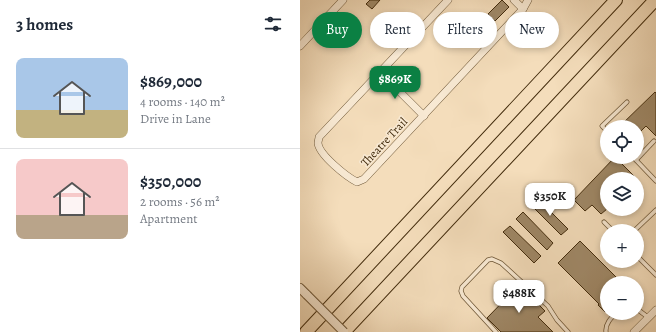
<!DOCTYPE html>
<html lang="en">
<head>
<meta charset="utf-8">
<style>
  :root { --surface:#fff; --page:#f6f6f7; --text:#1f2937; --muted:#747a83; --line:#e0e1e3; --accent:#0b8043 }
  body { margin:0; font-family:Alegreya,serif; background:var(--page); color:var(--text); height:100vh; display:flex; flex-direction:column; font-size:15px; white-space:nowrap }
  * { box-sizing:border-box; margin:0 }
  p { font-size:13px; color:var(--muted) }
  .icon { flex:none; width:22px; height:22px; fill:none; stroke:currentColor; stroke-width:2; stroke-linecap:round; stroke-linejoin:round }
  .map { position:relative; flex:1; overflow:hidden }
  .details { display:flex; flex-direction:column; background:var(--surface); width:300px }
  .details>* { flex:none }
  .guide { position:absolute; left:12px; top:12px; width:284px; height:36px; display:flex; gap:8px }
  .tools { position:absolute; left:300px; top:120px; display:grid; gap:8px }
  .tools a { display:grid; place-items:center; width:44px; height:44px; border-radius:50%; background:var(--surface); box-shadow:0 2px 6px #0003; font-size:20px }
  .price { position:absolute; translate:-50% -34px; padding:0 9px; border-radius:8px; background:#fff; color:#222; font-size:13px; line-height:26px; filter:drop-shadow(0 1px 2px #0008) }
  .price::after { content:''; position:absolute; left:50%; top:24px; width:12px; height:9px; margin-left:-6px; background:inherit; clip-path:polygon(0 0,100% 0,50% 100%) }
  .price.selected { background:var(--accent); color:#fff }
  ul { padding:0; list-style:none }
  li { display:flex; align-items:center; gap:12px; height:100px; padding:0 16px }
  li+li { border-top:1px solid var(--line) }
  li span { display:grid; place-items:center; flex:none; width:112px; height:80px; border-radius:8px; color:#555 }
  li>.icon { margin-inline-start:auto }
  span .icon { width:48px; height:48px; fill:#fffc; stroke-width:1 }
  li b { font-size:17px }
  h2 { display:flex; justify-content:space-between; align-items:center; height:48px; padding:0 16px; font-size:17px }
  .pill { padding:0 14px; border-radius:18px; background:var(--surface); box-shadow:0 2px 6px #0003; font-size:14px; line-height:36px }
  .pill.selected { background:var(--accent); color:#fff }
  main { display:flex; flex:1; min-height:0 }
  .map>svg:first-child { display:block }
  .building { fill:#9f8867; stroke:#432c0d }
  .lines { fill:none; stroke-linecap:round; stroke-linejoin:round }
  .service-casing { stroke:#6f5838; stroke-width:5 }
  .minor-casing { stroke:#6f5838; stroke-width:8 }
  .tertiary-casing { stroke:#6f5838; stroke-width:10 }
  .motorway-casing { stroke:#432c0d; stroke-width:14 }
  .service { stroke:#f8e9d3; stroke-width:3.5 }
  .minor { stroke:#f8e9d3; stroke-width:7 }
  .tertiary { stroke:#f8e9d3; stroke-width:8 }
  .motorway { stroke:#f4ddbb; stroke-width:12 }
  .tertiary-bridge-casing { stroke:#6f5838; stroke-width:10; stroke-linecap:butt }
  .tertiary-bridge { stroke:#f8e9d3; stroke-width:8 }
  .labels { text-anchor:middle; stroke-width:3; stroke-linejoin:round; paint-order:stroke }
  .street-label { font-size:12px; fill:#432c0d; stroke:#f8e9d3 }
</style>
</head>
<body>
<main>
<section class="details">
<h2>3 homes<svg class="icon" aria-label="filters" viewBox="0 0 24 24"><path d="M4 7h16M4 17h16"/><circle cx="9" cy="7" r="2"/><circle cx="15" cy="17" r="2"/></svg></h2>
<ul>
<li><span style="background:linear-gradient(#a9c7e8 65%,#c2b280 0)"><svg class="icon" aria-label="home" viewBox="0 0 24 24"><path d="M3 11l9-7 9 7M6 9v11h12V9"/></svg></span><div><b>$869,000</b><p>4 rooms · 140 m²</p><p>Drive in Lane</p></div></li>
<li><span style="background:linear-gradient(#f6c9c9 70%,#b9a48a 0)"><svg class="icon" aria-label="home" viewBox="0 0 24 24"><path d="M3 11l9-7 9 7M6 9v11h12V9"/></svg></span><div><b>$350,000</b><p>2 rooms · 56 m²</p><p>Apartment</p></div></li>
</ul>
</section>
<div class="map">
<svg width="356" height="332" viewBox="0 0 356 332">
  <rect width="100%" height="100%" fill="#f4ddbb"/>
  <filter id="stains"><feTurbulence type="fractalNoise" baseFrequency=".005" numOctaves="4"/><feColorMatrix values="0 0 0 0 .2 0 0 0 0 .09 0 0 0 0 .02 0 0 0 .5 -.17"/></filter>
  <radialGradient id="worn" r=".72"><stop offset=".6" stop-color="#630" stop-opacity="0"/><stop offset="1" stop-color="#630" stop-opacity=".3"/></radialGradient>
  <!-- building -->
  <g class="building">
    <polygon points="70,0 80,0 72,9 66,4"/>
    <polygon points="202,0 209,7 195,21 188,14"/>
    <polygon points="355,92 356,93 356,136 346,126 337,135 337,127 319,127"/>
    <polygon points="315,157 337,179 307,179 307,209 301,214 292,205 285,211 274,200"/>
    <polygon points="238,199 268,229 261,235 231,205"/>
    <polygon points="223,212 253,243 247,250 216,219"/>
    <polygon points="210,226 241,256 234,263 203,232"/>
    <polygon points="280,241 322,283 307,283 307,310 305,312 298,305 299,304 258,263"/>
    <polygon points="219,285 245,311 238,317 253,332 201,332 187,318"/>
  </g>
  <g class="lines">
    <defs>
      <g id="service">
        <polyline points="307,131 302,126 327,102"/>
        <polyline points="333,157 356,181"/>
        <polyline points="336,160 354,141"/>
        <polyline points="304,222 313,231"/>
        <polyline points="334,231 356,210"/>
        <polyline points="337,256 356,275"/>
        <polyline points="337,309 349,318"/>
        <polyline points="196,332 163,296 161,291 162,287 188,260 192,259 201,263 248,306 257,320 268,332"/>
        <path d="M306 332C305 324 311 318 316 313"/>
      </g>
      <g id="minor">
        <path d="M148 0 19 137C19 139 18 141 18 143 19 155 47 177 57 182L64 179 223 9 228 0"/>
        <polyline points="214,0 223,9"/>
        <polyline points="0,46 43,0"/>
        <polyline points="80,72 124,116"/>
        <polyline points="334,332 356,310"/>
      </g>
      <polyline id="tertiary" points="0,288 7,295"/>
      <g id="motorway">
        <polyline points="6,332 316,0"/>
        <polyline points="44,332 355,0"/>
      </g>
    </defs>
    <!-- service casing -->
    <use href="#service" class="service-casing"/>
    <!-- minor casing -->
    <use href="#minor" class="minor-casing"/>
    <!-- tertiary casing -->
    <use href="#tertiary" class="tertiary-casing"/>
    <!-- motorway casing -->
    <use href="#motorway" class="motorway-casing"/>
    <!-- service -->
    <use href="#service" class="service"/>
    <!-- minor -->
    <use href="#minor" class="minor"/>
    <!-- tertiary -->
    <use href="#tertiary" class="tertiary"/>
    <!-- motorway -->
    <use href="#motorway" class="motorway"/>
    <defs>
      <polyline id="tertiary-bridge" points="7,295 44,332"/>
    </defs>
    <!-- tertiary-bridge casing -->
    <use href="#tertiary-bridge" class="tertiary-bridge-casing"/>
    <!-- tertiary-bridge -->
    <use href="#tertiary-bridge" class="tertiary-bridge"/>
  </g>
  <g class="labels">
    <!-- street labels -->
    <g class="street-label">
      <text transform="translate(84 142) rotate(-47)" y="4">Theatre Trail</text>
    </g>
  </g>
  <rect width="100%" height="100%" filter="url(#stains)"/>
  <rect width="100%" height="100%" fill="url(#worn)"/>
</svg>
<div class="tools">
<a><svg class="icon" aria-label="locate" viewBox="0 0 24 24"><circle cx="12" cy="12" r="6"/><path d="M12 2v4M12 18v4M2 12h4M18 12h4"/></svg></a>
<a><svg class="icon" aria-label="layers" viewBox="0 0 24 24"><path d="M12 4l9 5-9 5-9-5zM3 14l9 5 9-5"/></svg></a>
<a>+</a>
<a>−</a>
</div>
<b class="price selected" style="left:95px;top:100px">$869K</b>
<b class="price" style="left:250px;top:217px">$350K</b>
<b class="price" style="left:219px;top:314px">$488K</b>
<div class="guide">
<a class="pill selected">Buy</a>
<a class="pill">Rent</a>
<a class="pill">Filters</a>
<a class="pill">New</a>
</div>
</div>
</main>
</body>
</html>
